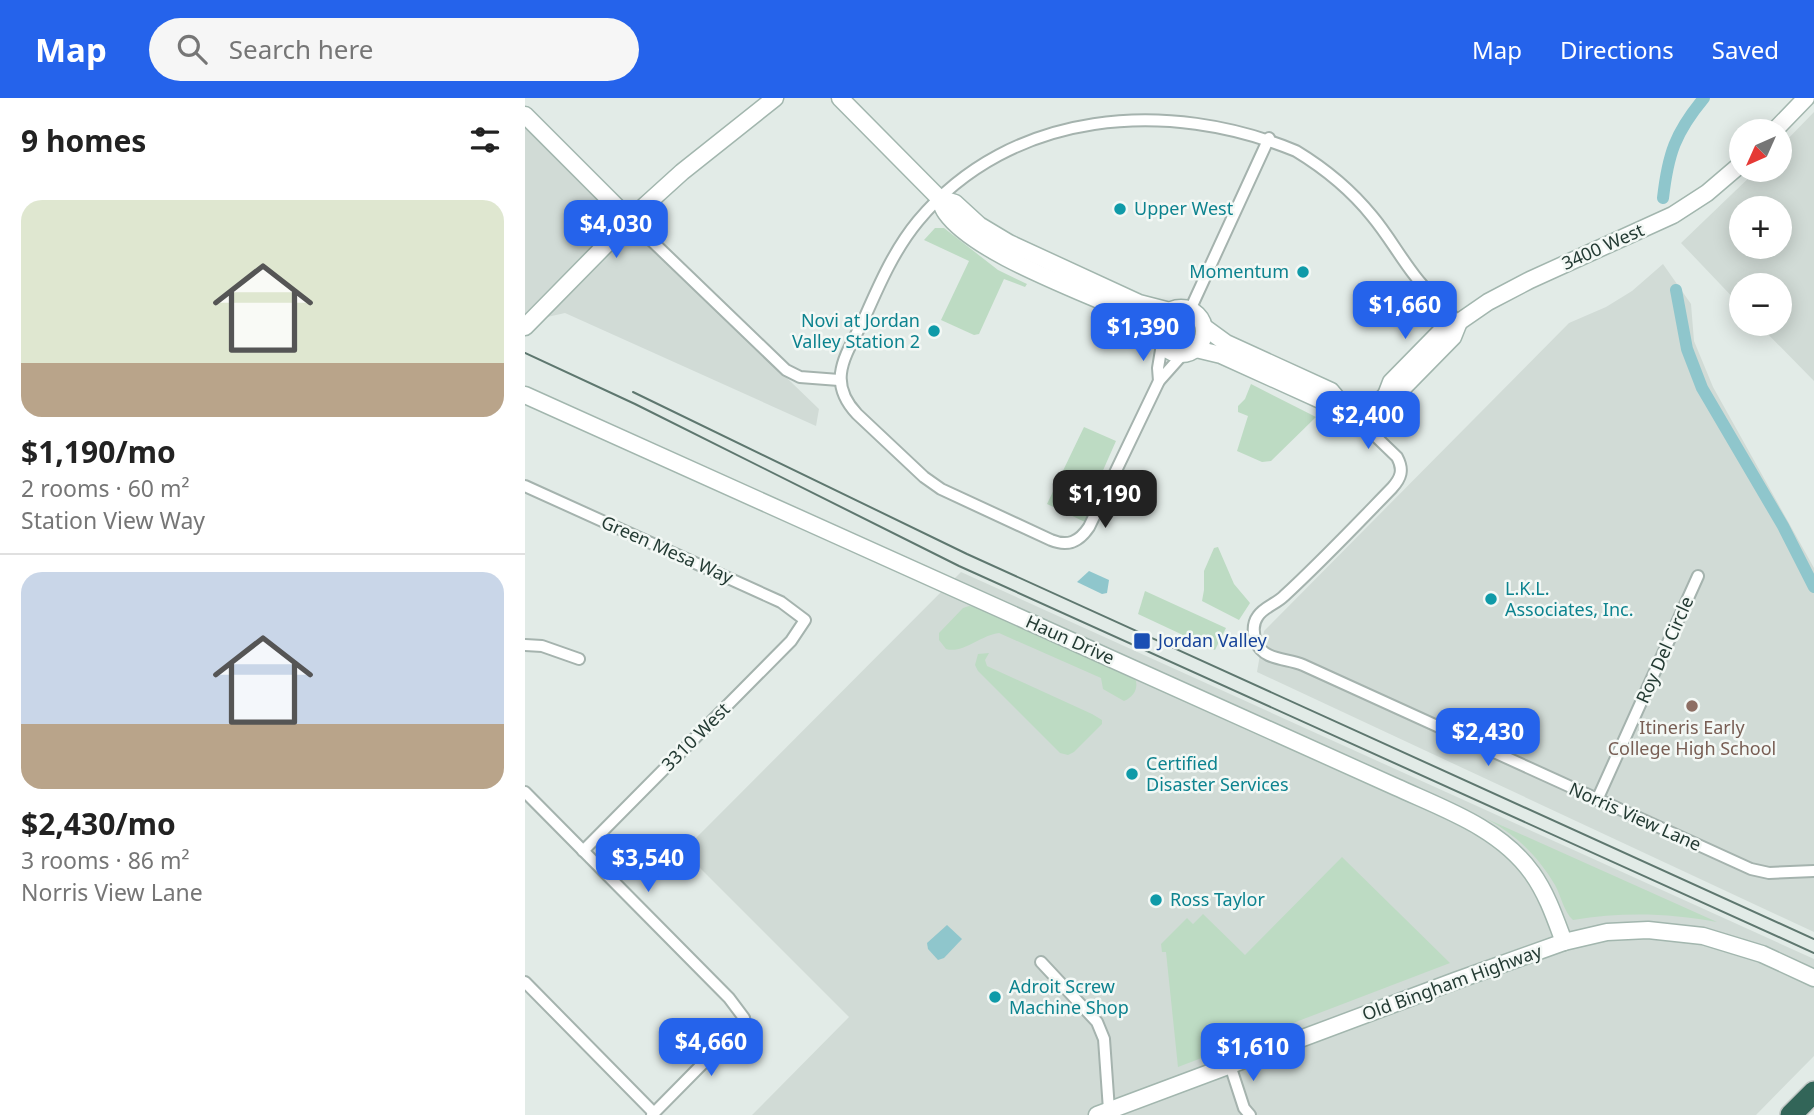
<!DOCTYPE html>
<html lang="en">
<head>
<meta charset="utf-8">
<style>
  :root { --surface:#fff; --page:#f6f6f6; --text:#222; --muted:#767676; --line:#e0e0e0; --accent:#2563eb }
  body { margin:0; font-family:"Noto Sans",sans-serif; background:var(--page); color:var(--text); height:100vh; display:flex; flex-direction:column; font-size:26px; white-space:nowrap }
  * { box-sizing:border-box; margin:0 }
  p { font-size:23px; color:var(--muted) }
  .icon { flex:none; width:38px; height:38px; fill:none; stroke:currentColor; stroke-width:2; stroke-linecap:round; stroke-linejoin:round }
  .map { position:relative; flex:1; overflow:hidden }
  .side { display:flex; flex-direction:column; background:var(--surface); width:525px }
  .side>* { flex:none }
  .needle { width:46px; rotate:225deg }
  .tools { position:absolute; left:1204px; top:21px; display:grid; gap:14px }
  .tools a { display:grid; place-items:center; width:63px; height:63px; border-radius:50%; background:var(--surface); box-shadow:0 4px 18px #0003; font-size:35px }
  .price { position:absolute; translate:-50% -60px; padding:0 16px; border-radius:14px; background:var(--accent); color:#fff; font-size:23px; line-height:46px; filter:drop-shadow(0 2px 4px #0008) }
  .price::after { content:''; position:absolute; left:50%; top:42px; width:21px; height:16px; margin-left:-10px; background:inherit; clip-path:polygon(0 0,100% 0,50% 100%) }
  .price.active { background:#222; color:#fff }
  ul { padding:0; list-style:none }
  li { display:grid; align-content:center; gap:14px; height:371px; padding:0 21px }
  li+li { border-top:2px solid var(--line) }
  li span { display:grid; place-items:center; height:217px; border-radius:21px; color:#555 }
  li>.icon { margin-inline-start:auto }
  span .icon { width:126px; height:126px; fill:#fffc; stroke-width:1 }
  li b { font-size:30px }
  h2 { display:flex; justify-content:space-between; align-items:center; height:84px; padding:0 21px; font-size:30px }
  header { display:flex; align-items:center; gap:42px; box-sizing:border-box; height:98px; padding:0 35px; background:var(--accent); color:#fff }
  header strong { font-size:33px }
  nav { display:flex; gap:38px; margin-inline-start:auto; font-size:24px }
  .search { width:490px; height:63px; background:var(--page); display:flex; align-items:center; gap:18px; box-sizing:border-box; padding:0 24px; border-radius:38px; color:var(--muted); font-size:26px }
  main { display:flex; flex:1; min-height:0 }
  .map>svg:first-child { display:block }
  .built { fill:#d1dbd6; fill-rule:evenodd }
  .green { fill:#bddbc3 }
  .water { fill:#8fc6cc }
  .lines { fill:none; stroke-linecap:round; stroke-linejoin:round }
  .canal { stroke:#8fc6cc; stroke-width:12 }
  .street-casing { stroke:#a5b3ae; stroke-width:14 }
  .secondary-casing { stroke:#a2b6ae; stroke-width:19 }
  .highway-casing { stroke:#c2c8c6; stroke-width:24 }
  .street { stroke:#fff; stroke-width:10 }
  .secondary { stroke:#fff; stroke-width:16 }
  .highway { stroke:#326558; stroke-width:21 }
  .tram { stroke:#5e776f; stroke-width:2 }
  .culture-dot { fill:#0f9aa8; stroke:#f3f8f5; stroke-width:2.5 }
  .transit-dot { fill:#1a4fb4; stroke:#f3f8f5; stroke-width:2.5 }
  .education-dot { fill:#8d6e63; stroke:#f3f8f5; stroke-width:2.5 }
  .labels { text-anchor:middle; stroke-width:5; stroke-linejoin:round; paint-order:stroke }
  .culture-label { font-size:18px; fill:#0d838f; stroke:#f3f8f5; text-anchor:start }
  .street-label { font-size:18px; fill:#243b34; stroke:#f3f8f5 }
  .transit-label { font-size:18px; fill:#164399; stroke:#f3f8f5; text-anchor:start }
  .education-label { font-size:18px; fill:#785e54; stroke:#f3f8f5 }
</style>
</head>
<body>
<header>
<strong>Map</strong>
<div class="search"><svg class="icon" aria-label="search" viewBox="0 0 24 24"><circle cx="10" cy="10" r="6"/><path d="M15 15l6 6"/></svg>Search here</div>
<nav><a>Map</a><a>Directions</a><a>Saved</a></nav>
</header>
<main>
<section class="side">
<h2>9 homes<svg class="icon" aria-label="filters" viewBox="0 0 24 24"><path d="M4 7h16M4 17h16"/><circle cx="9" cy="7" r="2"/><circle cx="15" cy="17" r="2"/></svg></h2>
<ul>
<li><span style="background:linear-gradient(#dfe7d0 75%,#b9a48a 0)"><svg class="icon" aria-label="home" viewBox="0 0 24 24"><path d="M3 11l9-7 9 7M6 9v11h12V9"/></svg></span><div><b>$1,190/mo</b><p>2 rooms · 60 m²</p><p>Station View Way</p></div></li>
<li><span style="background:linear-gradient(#c9d6e8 70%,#b9a48a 0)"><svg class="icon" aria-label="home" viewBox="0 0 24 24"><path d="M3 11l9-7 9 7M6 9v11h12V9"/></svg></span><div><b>$2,430/mo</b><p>3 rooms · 86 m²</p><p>Norris View Lane</p></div></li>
</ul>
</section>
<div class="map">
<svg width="1289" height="1017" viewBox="0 0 1289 1017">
  <rect width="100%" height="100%" fill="#e2ebe7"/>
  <!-- built -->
  <g class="built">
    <path d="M1289 14V283L1233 226H1255V187H1216V208L1156 145 1232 72H1255V49ZM1255 110V149H1216V110Z"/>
    <polygon points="0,27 294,311 291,328 40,215 0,224"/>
    <polygon points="1138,166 1166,206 1169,243 1188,289 1289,470 1289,834 732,574 739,533 1044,225 1081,209 1107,193"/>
    <polygon points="436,474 1289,861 1289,958 1231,1017 227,1017 324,919 158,753"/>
  </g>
  <!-- green -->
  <g class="green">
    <polygon points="410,130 419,130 473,172 502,186 500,189 479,181 454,236 449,237 416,222 444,163 399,142"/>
    <polygon points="726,286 791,319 746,363 737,364 712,353 723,318 713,314 713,308 720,301"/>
    <polygon points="559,329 591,343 564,404 564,414 560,424 522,406"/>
    <polygon points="693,449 709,486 725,505 714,522 677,503 679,492 679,473 689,450"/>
    <polygon points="620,493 701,530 690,552 613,516"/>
    <path d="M444 508 451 509 610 580C614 590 609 599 599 603L578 591 576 580 474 535C456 537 438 556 421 551L414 542V535L438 510Z"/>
    <polygon points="464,555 460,562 462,568 567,616 577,622 577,626 549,654 543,657 535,655 453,573 450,567 453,556"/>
    <path d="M962 721 1192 824C1143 815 1097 814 1048 822 1039 814 1036 798 1030 787 1013 758 991 737 962 721Z"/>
    <polygon points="817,759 925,865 653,969 641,854 637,854 636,846 662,820 668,826 678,816 720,857"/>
  </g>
  <!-- water -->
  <g class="water">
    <polygon points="564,473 584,482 582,495 577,496 552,484"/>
    <polygon points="422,827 437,841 419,860 413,862 403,851 402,845"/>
  </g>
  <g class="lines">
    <!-- canal -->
    <g class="canal">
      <path d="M1138 100C1143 56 1150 35 1179 0"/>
      <polyline points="1151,192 1162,251 1177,290 1258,428 1289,489"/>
    </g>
    <defs>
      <g id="street">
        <polyline points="105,122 261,272 275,279 314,282"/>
        <polyline points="665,212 744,40"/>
        <path d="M658 256 634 283 564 429C554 444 543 449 526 442L416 391 399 379 332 316C300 282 322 256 339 221 354 187 369 152 393 123 486 11 643 0 771 53 799 70 826 92 847 118 863 137 875 159 890 178 903 195 919 210 934 224"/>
        <polyline points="634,283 633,270 637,246"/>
        <path d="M816 305 872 359C879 372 876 380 867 390 831 427 796 464 759 498 751 506 739 509 733 518 727 526 728 535 731 544 739 563 762 560 778 567L1226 771 1244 775 1289 773"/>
        <polyline points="0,388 256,504 280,522 266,543 58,753"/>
        <polyline points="0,547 17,548 54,561"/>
        <polyline points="0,694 204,900 219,920 204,939 127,1017"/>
        <polyline points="1072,702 1173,478"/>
        <polyline points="516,864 572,924 579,941 584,1012"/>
        <polyline points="0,884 129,1015"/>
        <polyline points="705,967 719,1010 725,1017"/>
      </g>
      <g id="secondary">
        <path d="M315 0 414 100C416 105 418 111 421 115 452 158 564 195 614 220L633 234"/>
        <polyline points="0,17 105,122"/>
        <polyline points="1249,33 1281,0"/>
        <polyline points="414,100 430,105 454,127 484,145 614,205 645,213"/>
        <circle cx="656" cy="233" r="23"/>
        <polyline points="0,229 115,112 157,74 250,0"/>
        <polyline points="679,229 701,245 806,293 816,305"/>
        <polyline points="671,251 696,257 802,305 816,305"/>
        <path d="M0 297 871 689C919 711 975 730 1007 775 1022 796 1030 820 1039 844"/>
        <polyline points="861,297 866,284 920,229 934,224 963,204 1005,182 1148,117 1182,95 1216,66"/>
        <polyline points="834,322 861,297 875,293 928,239 934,224"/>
        <polyline points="572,1017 930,883 1039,844 1082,834 1123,832 1178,838 1237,856 1289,880"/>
      </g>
      <polyline id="highway" points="1266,1017 1289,994"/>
    </defs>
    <!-- street casing -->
    <use href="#street" class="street-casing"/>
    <!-- secondary casing -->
    <use href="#secondary" class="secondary-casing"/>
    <!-- highway casing -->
    <use href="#highway" class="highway-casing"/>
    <!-- street -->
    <use href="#street" class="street"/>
    <!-- secondary -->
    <use href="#secondary" class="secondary"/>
    <!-- highway -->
    <use href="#highway" class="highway"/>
    <!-- tram -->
    <g class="tram">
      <polyline points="0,255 110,306 434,468 1289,855"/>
      <polyline points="108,294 442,456 1289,841"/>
    </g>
  </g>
  <!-- markers -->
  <g class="culture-dot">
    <circle cx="595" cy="111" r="7"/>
    <circle cx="778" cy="174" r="7"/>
    <circle cx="409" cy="233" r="7"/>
    <circle cx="966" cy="501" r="7"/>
    <circle cx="607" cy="676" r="7"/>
    <circle cx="631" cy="802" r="7"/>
    <circle cx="470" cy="899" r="7"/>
  </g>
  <rect class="transit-dot" x="608" y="534" width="18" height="18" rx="3.5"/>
  <circle class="education-dot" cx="1167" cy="608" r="7"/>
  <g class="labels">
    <!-- culture labels -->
    <g class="culture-label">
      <text x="609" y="117">Upper West</text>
      <text x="764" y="180" text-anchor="end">Momentum</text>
      <text x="395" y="229" text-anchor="end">Novi at Jordan<tspan x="395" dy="21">Valley Station 2</tspan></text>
      <text x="980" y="497">L.K.L.<tspan x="980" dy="21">Associates, Inc.</tspan></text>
      <text x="621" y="672">Certified<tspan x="621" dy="21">Disaster Services</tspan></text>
      <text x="645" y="808">Ross Taylor</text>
      <text x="484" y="895">Adroit Screw<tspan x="484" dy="21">Machine Shop</tspan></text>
    </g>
    <!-- street labels -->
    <g class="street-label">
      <text transform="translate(1078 149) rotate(-24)" y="6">3400 West</text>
      <text transform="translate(142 452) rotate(24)" y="6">Green Mesa Way</text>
      <text transform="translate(545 542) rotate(24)" y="6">Haun Drive</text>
      <text transform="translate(1140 552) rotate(-66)" y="6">Roy Del Circle</text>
      <text transform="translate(171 639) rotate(-45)" y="6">3310 West</text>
      <text transform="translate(1110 719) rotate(24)" y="6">Norris View Lane</text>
      <text transform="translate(927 885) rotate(-20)" y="6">Old Bingham Highway</text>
    </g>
    <!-- transit labels -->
    <g class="transit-label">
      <text x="633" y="549">Jordan Valley</text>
    </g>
    <!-- education labels -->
    <g class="education-label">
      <text x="1167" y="636">Itineris Early<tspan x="1167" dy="21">College High School</tspan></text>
    </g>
  </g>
</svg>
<div class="tools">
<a><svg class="needle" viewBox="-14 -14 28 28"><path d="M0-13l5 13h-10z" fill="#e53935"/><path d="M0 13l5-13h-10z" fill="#767676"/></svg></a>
<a>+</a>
<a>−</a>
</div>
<b class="price" style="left:91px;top:162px">$4,030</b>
<b class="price" style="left:880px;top:243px">$1,660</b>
<b class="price" style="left:618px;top:265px">$1,390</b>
<b class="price" style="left:843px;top:353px">$2,400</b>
<b class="price active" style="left:580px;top:432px">$1,190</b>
<b class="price" style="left:963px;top:670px">$2,430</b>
<b class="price" style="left:123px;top:796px">$3,540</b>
<b class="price" style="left:186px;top:980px">$4,660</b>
<b class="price" style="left:728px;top:985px">$1,610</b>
</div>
</main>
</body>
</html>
